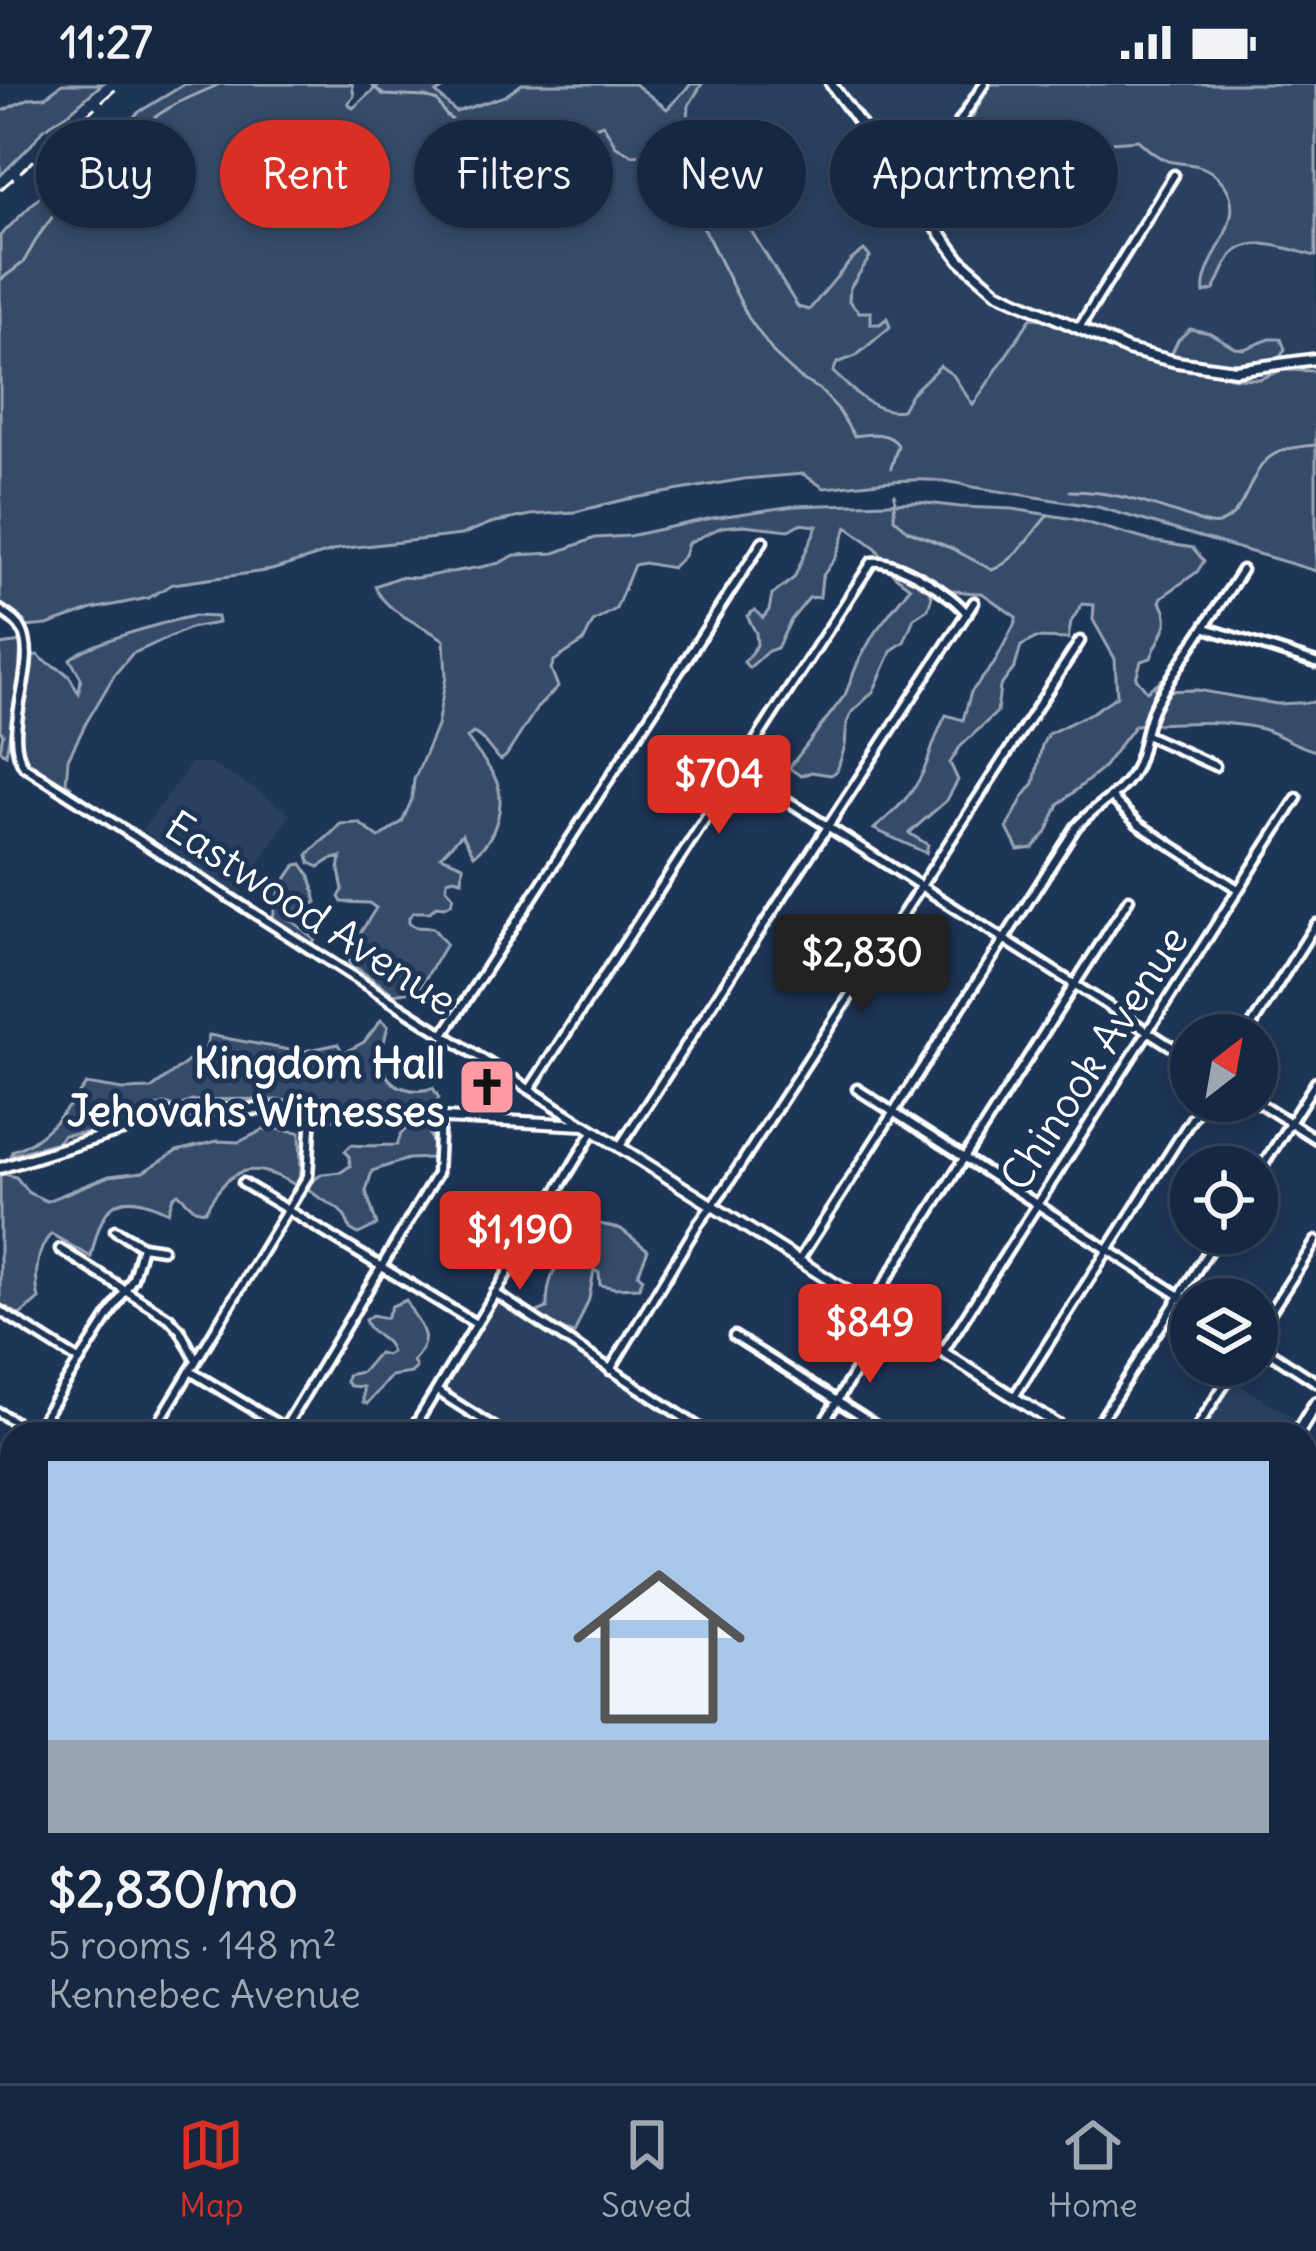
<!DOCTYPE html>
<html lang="en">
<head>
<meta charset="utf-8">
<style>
  :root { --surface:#162841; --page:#23344c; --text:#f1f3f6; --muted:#9ea6b1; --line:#35445a; --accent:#d93025 }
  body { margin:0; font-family:Delius,sans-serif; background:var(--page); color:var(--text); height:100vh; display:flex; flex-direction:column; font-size:45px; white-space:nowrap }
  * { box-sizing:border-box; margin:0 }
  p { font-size:39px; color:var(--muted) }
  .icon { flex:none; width:66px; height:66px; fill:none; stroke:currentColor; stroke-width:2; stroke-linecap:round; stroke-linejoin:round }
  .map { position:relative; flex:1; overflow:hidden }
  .sheet { position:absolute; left:0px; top:1338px; width:1317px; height:663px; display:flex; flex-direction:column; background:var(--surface); border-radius:36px 36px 0 0; box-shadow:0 6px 18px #0003,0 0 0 3px var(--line) }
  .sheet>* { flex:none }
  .guide { position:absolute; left:36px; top:36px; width:1245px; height:108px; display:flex; gap:24px }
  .needle { width:78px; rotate:31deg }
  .tools { position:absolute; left:1170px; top:930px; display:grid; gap:24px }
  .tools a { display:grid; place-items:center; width:108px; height:108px; border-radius:50%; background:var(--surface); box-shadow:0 6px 18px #0003,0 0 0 3px var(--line); font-size:60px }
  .price { position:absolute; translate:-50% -102px; padding:0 27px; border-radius:12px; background:var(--accent); color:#fff; font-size:39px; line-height:78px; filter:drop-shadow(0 3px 6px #0008) }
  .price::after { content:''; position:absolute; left:50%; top:72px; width:36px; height:27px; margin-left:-18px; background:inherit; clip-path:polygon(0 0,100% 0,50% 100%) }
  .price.active { background:#222; color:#fff }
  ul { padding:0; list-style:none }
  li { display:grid; align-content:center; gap:24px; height:636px; padding:0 48px }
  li+li { border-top:3px solid var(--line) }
  li span { display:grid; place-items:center; height:372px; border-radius:0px; color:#555 }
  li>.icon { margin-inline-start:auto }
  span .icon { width:216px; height:216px; fill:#fffc; stroke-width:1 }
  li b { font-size:51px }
  .chip { padding:0 42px; border-radius:54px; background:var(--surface); box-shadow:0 6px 18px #0003,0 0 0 3px var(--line); font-size:42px; line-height:108px }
  .chip.active { background:var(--accent); color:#fff }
  .status { display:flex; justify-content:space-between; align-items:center; height:84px; padding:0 60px; background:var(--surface); direction:ltr }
  .status svg { height:33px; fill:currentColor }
  .dock { display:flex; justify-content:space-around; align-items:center; height:168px; border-top:3px solid var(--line); background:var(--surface); font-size:33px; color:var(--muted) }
  .dock a { display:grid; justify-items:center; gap:6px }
  .dock .active { color:var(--accent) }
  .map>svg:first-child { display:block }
  .built { fill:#2a4161 }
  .green { fill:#364b69; stroke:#9aa5b4; stroke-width:3 }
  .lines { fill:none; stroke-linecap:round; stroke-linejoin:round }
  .stream { stroke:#a0aab8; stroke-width:3 }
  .minor-casing { stroke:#fff; stroke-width:15 }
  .tertiary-casing { stroke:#fff; stroke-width:16 }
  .secondary-casing { stroke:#fff; stroke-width:18 }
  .minor { stroke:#1d3557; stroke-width:6 }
  .tertiary { stroke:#1d3557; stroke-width:8 }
  .secondary { stroke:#1d3557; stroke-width:9 }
  .rail { stroke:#fff; stroke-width:3; stroke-dasharray:18 9; stroke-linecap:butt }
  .labels { text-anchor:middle; stroke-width:10; stroke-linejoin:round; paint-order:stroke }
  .street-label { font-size:42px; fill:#fff; stroke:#1d3557 }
  .poi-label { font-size:42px; font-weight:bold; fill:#fff; stroke:#1d3557; text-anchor:end }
</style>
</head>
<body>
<div class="status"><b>11:27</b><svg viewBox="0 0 49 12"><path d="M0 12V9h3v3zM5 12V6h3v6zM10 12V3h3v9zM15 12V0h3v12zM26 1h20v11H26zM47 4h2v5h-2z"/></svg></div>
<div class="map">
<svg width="1316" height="1999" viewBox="0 0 1316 1999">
  <rect width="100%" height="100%" fill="#1d3557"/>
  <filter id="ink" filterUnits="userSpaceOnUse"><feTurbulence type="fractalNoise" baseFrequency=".00833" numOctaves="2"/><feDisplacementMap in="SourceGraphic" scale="24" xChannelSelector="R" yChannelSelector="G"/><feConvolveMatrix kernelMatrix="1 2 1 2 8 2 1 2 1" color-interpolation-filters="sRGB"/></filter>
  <g filter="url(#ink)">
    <!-- built -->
    <g class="built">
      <polygon points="702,0 991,0 969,39 972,52 987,48 998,74 1007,73 1017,90 1019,100 1032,97 1051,76 1101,68 1110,58 1138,56 1155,71 1171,78 1199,81 1213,90 1223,101 1232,128 1224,157 1203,198 1214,205 1234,168 1250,159 1282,163 1316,172 1316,275 1249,286 1141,270 1035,227 972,322 967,311 940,282 911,310 902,326 894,328 867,318 833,288 837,279 856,272 880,254 880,240 871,240 849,217 849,204 867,180 851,176 809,226 798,224 750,145 770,98 739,102 726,100 687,35 689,21"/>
      <polygon points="192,678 210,680 259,707 290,730 239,812 142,746"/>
      <polygon points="497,1218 676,1337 669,1350 516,1350 445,1305"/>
      <polygon points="1234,1298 1294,1334 1283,1350 1225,1350 1208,1338"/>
    </g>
    <!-- green -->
    <g class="green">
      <polygon points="62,0 102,0 70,28 42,46 32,60 0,92 0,28 30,14 45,13"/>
      <path d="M185 0H352L354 12 348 19 353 24 380 0H451L436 9 456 28 505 12 522 0H635L667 25 691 0H702L689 21 688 35 708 61 726 100 739 101 757 88 771 98 758 121 750 145 798 223 809 226 851 176 864 166 870 173 850 204 849 217 859 228H871V240H880L887 234 890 243 856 272 837 279 833 288C852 305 874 331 902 326L911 310 940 282 953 291 973 321 1031 234 1045 235 1091 255 1165 279 1236 294 1259 295 1282 286 1316 287V487L1098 423 973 403C926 389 873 399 824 404L803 390 744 395 623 416 575 428 531 431 491 439 461 451 339 465 272 486 173 500 148 514 93 525 47 541 26 543 0 519V152L74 79 89 67 104 61 139 28Z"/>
      <path d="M991 0H1316V172C1292 167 1252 148 1232 171 1225 180 1220 195 1214 206L1204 209C1199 172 1262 128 1213 89 1198 78 1184 81 1168 77 1156 73 1147 64 1138 56L1111 58 1101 68 1051 76 1025 104 1019 100 1017 90 1007 74 989 77V67L993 59 987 48 971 53 969 39Z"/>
      <path d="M1190 245 1210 249 1236 264 1244 265 1270 255H1281L1285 265 1277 277C1242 282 1211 277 1176 273L1172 269 1178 256Z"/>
      <path d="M918 418 960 423 1013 425 1074 435 1151 457 1193 464 1204 477 1197 488 1162 513 1160 518C1176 538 1158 553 1151 574L1141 577 1136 594 1147 607 1159 598 1155 607 1197 606 1277 620 1316 618V667C1295 662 1280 650 1262 645 1221 635 1176 639 1135 641L1101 686 1059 720 1047 748 1033 764 1018 766 1007 744 1023 713 1034 699 1042 661 1048 650 1093 628 1117 612 1115 575 1093 536 1094 521 1082 520 1071 538 1068 555 1036 554 1021 562 1015 583 1000 603 997 628 960 663 950 679 958 696 947 716 909 749 928 761 926 769 874 745C894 728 914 710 924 686 932 667 936 649 946 631L963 636 971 608 994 580 1016 537V533L982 509C963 510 947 504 928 503L932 512 928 525 914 534 904 558 892 566 873 608 852 628 847 639 845 662 837 687 831 691 811 688 801 692 789 684 845 611 858 578 875 548 910 503 894 491 876 464 847 443 836 473 822 493 820 513 809 514 791 536 777 564 768 567 749 584 744 578 757 561 756 549 747 532 755 526 763 534 769 526 772 511 794 494 817 442 799 440 789 446 744 441 722 443 688 459 684 472 672 484 644 479 634 481 616 525 593 538 583 558 554 577 551 585 558 603 537 624 506 672 501 676C490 669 485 653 473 649L467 654C476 667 488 680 495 694 507 718 496 755 474 771L462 750 441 772 463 781 462 796 454 794 447 796 446 804 453 812 451 820 444 823 436 822 430 828H414L409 833V840L416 843 433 844 446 860 421 902 417 906 394 910 349 879 361 848 376 824 369 819 342 818 339 813 343 806 339 786 341 773 330 776 319 783 310 779 308 771C318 759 330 753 340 740L359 739 379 754 402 738 412 715 414 696 437 642 446 593 444 556C422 540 385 529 375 502L399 493 416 494 481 483 499 479 515 471 555 469 595 454 629 452 712 434 794 422Z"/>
      <path d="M194 532 217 533 218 539 190 544 132 570 115 590 86 639 68 675 66 699 70 702 67 703C21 682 14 670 26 620 29 605 30 588 32 572L38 571C46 581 65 584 71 595 74 600 75 605 79 609L81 594 70 575C90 558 165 538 194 532Z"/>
      <polygon points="21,558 18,607 6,670 0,666 3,649 0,647 0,561"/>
      <path d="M302 780 310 792 317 818 293 828 288 834 315 855 312 861 273 834C275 814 284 796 296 781Z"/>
      <path d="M381 936 388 942C385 954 380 970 383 983 389 1005 415 1010 433 1004L439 1014 433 1022C353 1025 272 1010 192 1017L177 1023 164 1020 88 1049 64 1051 57 1058 11 1071 12 1067C44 1057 67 1025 86 1000L123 1006 151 1005 206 964 209 951 300 968 338 960 343 969 364 958Z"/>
      <path d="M412 1039 426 1040 435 1067 433 1074 408 1075 372 1087 366 1107 377 1141 358 1150 350 1145C342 1116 321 1122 306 1102L322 1090 341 1088 350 1082 349 1072 345 1067 351 1061C367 1063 380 1061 397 1061L401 1050Z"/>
      <path d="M276 1045 300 1048 301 1086 297 1102C251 1075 230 1082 205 1127L195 1125 178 1109 173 1113 168 1128C115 1101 102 1122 91 1173L51 1150C36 1166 34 1194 39 1215L20 1231 0 1220V1089L16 1093 29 1109 47 1117 109 1092 143 1088 177 1067 217 1057 239 1058 263 1046Z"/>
      <path d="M588 1137 621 1145 648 1166 638 1190 643 1194 639 1203 615 1204 600 1201 599 1189 594 1186 589 1215 574 1250 561 1246 535 1229 547 1224C547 1203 551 1183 569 1169 572 1167 576 1167 578 1165 586 1157 583 1146 588 1137Z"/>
      <path d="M406 1216C418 1243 437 1251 413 1277L416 1284 411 1289 391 1292 367 1320 363 1318V1303L350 1302 346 1298 347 1291 362 1288 378 1269 386 1271 391 1268C388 1253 370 1252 365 1236L372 1231 386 1234 392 1222Z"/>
    </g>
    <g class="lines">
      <!-- stream -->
      <g class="stream">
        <path d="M370 0 384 11 425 13 437 17 446 31 458 41 509 52 548 46 573 58 584 47 603 40 616 62 632 71 654 70 673 83 748 233 775 271 800 294 819 305 837 324 854 352C870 350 888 347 898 361L891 384"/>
        <polyline points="0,196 23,179 39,151 76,101 109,69 135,46 175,20 220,0"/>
        <path d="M1070 407C1115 407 1149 420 1191 434 1198 437 1210 442 1218 440 1247 431 1248 389 1270 373 1282 364 1302 362 1316 361"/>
        <path d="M895 410 894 434 907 446 953 465 992 486C1016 477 1031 450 1048 431"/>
      </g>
      <defs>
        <g id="minor">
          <polyline points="913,110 984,0"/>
          <polyline points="1079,244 1174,91"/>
          <path d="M0 526C8 532 18 537 22 546 40 583 0 647 24 682L582 1039"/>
          <polyline points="1206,544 1316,579"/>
          <polyline points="1146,651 1215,682"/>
          <polyline points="738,685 1191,975"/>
          <polyline points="1112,714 1138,740 1238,805"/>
          <polyline points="444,950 763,457"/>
          <polyline points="1246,951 1316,840"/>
          <path d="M530 1005 872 478C896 475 953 510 967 530"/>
          <polyline points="857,1005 1191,1219"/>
          <polyline points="1256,1017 1316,1055"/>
          <polyline points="620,1062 974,518"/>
          <polyline points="1257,1091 1316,998"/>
          <polyline points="243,1099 476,1240"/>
          <polyline points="115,1146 142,1162 162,1165"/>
          <polyline points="60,1165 169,1234 180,1246 196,1276"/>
          <path d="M799 1176 1076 743C1093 723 1116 714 1131 692 1145 670 1143 643 1155 621 1181 574 1214 531 1242 486"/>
          <polyline points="495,1209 709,1350"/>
          <polyline points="870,1222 1129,815"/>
          <polyline points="0,1227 80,1277"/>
          <polyline points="1257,1249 1316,1157"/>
          <polyline points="734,1252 889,1350"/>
          <polyline points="1257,1260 1316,1298"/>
          <polyline points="943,1268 1297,714"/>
          <polyline points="610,1286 698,1140 727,1101 1080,557"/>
          <polyline points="190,1287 294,1350"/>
          <polyline points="437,1307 505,1350"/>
          <polyline points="1014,1313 1203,1017"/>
          <polyline points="0,1329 33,1349"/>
          <polyline points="33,1350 133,1194 142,1162"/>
          <polyline points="152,1350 308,1092 312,1028"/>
          <polyline points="281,1350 437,1090 440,1033"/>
          <polyline points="410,1350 594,1046"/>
          <polyline points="817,1350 888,1233"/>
          <polyline points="1092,1350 1220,1149"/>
          <polyline points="1193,1350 1237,1281"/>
          <polyline points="0,1403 12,1384"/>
          <polyline points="0,1431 12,1438"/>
          <polyline points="0,1534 12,1542"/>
          <polyline points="1305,1600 1316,1607"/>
          <polyline points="0,1637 12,1645"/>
          <polyline points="1305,1703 1316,1710"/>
          <polyline points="1305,1789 1316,1772"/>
          <polyline points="1305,1806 1316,1813"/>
          <polyline points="1305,1907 1316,1914"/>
          <polyline points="0,1935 12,1916"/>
          <polyline points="0,1943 12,1950"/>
          <polyline points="71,1989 86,1999"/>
          <polyline points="274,1989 289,1999"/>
          <polyline points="475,1989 490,1999"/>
          <polyline points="678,1989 694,1999"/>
          <polyline points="963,1989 979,1999"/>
          <polyline points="1117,1989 1133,1999"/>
          <polyline points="1277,1989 1293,1999"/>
          <polyline points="559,1999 565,1989"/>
          <polyline points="747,1999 753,1989"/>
          <polyline points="1170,1999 1177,1989"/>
        </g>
        <g id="tertiary">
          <polyline points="831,0 960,176 997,208 1128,266 1177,278 1235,286 1316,275"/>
          <polyline points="0,1084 175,1030 215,1026 265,1025 585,1041 1072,1350"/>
          <polyline points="1305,1427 1316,1425"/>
          <polyline points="1305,1498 1316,1505"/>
          <polyline points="0,1727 12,1724"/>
        </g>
        <g id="secondary">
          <polyline points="1297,1350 1316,1319"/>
          <polyline points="881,1999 887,1989"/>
        </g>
      </defs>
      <!-- minor casing -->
      <use href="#minor" class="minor-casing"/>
      <!-- tertiary casing -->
      <use href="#tertiary" class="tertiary-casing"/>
      <!-- secondary casing -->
      <use href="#secondary" class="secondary-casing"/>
      <!-- minor -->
      <use href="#minor" class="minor"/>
      <!-- tertiary -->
      <use href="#tertiary" class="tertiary"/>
      <!-- secondary -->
      <use href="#secondary" class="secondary"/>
      <!-- rail -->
      <polyline class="rail" points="0,106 122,0"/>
    </g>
  </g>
  <!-- icons -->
  <defs>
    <symbol id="church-square" viewBox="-11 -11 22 22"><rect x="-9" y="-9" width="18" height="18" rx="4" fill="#ff9aa2" stroke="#1d3557"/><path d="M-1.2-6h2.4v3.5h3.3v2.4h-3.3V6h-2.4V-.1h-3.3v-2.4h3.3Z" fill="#111"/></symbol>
  </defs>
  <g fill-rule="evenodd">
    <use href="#church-square" x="454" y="970" width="66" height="66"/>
  </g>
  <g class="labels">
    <!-- street labels -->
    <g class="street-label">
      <text transform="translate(311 829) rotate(33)" y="15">Eastwood Avenue</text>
      <text transform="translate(1094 974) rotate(-57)" y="15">Chinook Avenue</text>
    </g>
    <!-- poi labels -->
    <g class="poi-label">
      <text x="445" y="994">Kingdom Hall<tspan x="445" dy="48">Jehovahs Witnesses</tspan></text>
    </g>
  </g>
</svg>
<div class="tools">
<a><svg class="needle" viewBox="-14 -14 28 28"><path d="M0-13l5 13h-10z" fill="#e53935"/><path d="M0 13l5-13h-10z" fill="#9ea6b1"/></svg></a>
<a><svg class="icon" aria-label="locate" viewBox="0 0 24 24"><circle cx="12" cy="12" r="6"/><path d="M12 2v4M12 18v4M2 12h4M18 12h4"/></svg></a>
<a><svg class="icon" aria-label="layers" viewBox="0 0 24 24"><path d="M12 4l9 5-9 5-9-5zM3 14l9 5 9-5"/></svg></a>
</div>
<b class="price" style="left:719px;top:753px">$704</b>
<b class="price active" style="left:862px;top:932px">$2,830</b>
<b class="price" style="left:520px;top:1209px">$1,190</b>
<b class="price" style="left:870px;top:1302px">$849</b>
<div class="guide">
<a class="chip">Buy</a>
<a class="chip active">Rent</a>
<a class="chip">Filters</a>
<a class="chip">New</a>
<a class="chip">Apartment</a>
</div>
<section class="sheet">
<ul>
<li><span style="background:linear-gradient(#a9c7e8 75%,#9aa5b1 0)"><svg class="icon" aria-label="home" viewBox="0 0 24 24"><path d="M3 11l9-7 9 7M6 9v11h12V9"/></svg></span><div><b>$2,830/mo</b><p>5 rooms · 148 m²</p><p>Kennebec Avenue</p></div></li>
</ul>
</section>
</div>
<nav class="dock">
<a class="active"><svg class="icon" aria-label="map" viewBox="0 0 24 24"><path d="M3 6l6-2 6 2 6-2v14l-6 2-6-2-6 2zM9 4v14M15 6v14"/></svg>Map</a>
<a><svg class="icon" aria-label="saved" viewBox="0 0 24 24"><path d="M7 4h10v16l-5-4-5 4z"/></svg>Saved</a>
<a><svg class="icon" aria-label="home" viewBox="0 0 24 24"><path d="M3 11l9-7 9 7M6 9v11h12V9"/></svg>Home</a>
</nav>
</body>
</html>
